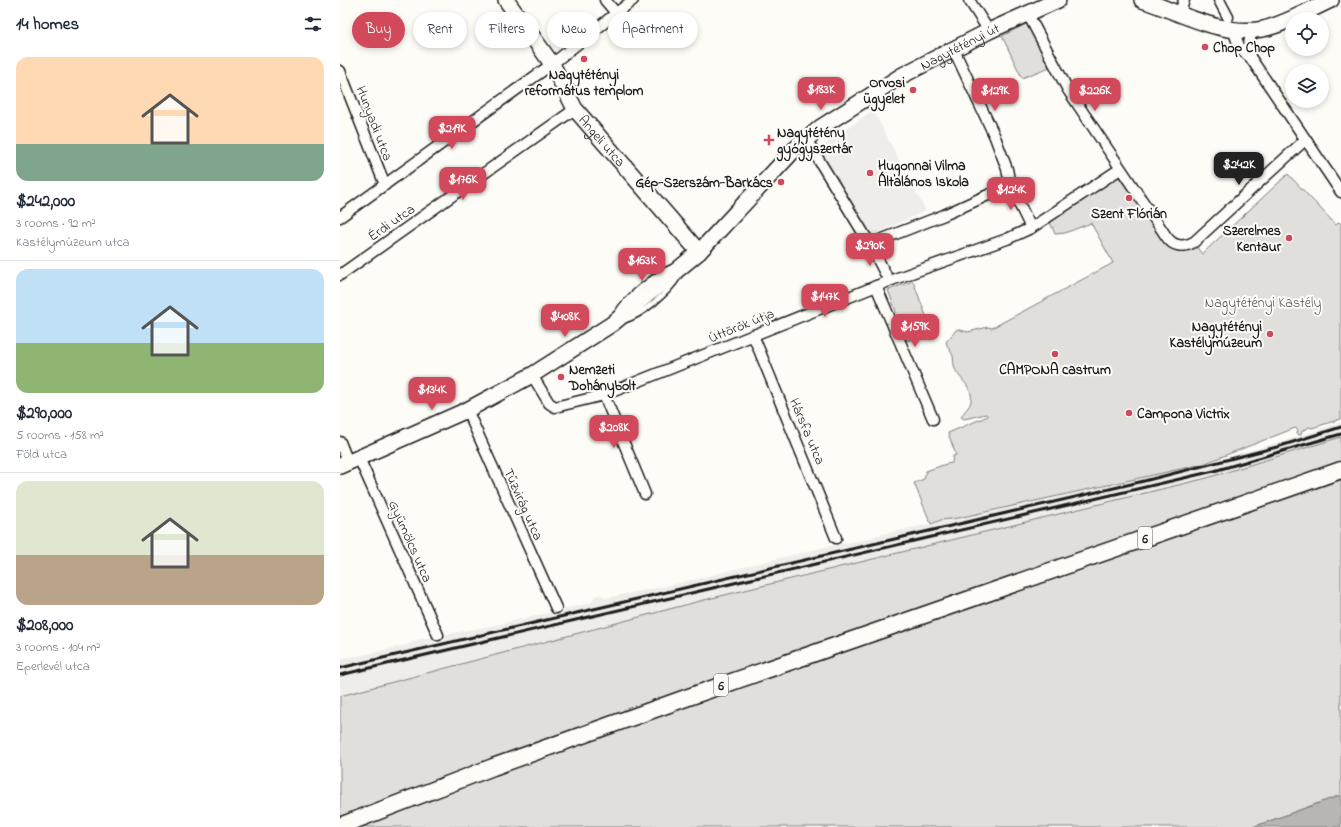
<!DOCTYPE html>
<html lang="en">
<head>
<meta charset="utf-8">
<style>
  :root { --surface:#fff; --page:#f6f6f7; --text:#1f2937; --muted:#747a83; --line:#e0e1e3; --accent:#d1495b }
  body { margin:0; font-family:"Indie Flower",sans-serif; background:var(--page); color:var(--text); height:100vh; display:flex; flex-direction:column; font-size:15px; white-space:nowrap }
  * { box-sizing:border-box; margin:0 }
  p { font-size:13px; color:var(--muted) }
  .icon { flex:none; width:22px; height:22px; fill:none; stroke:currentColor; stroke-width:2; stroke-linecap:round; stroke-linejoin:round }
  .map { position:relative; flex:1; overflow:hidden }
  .side { display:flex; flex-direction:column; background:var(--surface); width:340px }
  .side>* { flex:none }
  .hud { position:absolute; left:12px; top:12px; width:380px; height:36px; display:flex; gap:8px }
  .tools { position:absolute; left:945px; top:12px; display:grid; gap:8px }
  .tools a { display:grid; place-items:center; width:44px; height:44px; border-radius:50%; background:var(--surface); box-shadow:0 2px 6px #0003; font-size:20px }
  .price { position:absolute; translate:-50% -34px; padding:0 9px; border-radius:8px; background:var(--accent); color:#fff; font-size:13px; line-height:26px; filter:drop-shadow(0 1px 2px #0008) }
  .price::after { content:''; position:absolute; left:50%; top:24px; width:12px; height:9px; margin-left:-6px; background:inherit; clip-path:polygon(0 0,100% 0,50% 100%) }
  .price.on { background:#222; color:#fff }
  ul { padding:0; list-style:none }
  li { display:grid; align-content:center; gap:8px; height:212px; padding:0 16px }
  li+li { border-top:1px solid var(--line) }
  li span { display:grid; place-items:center; height:124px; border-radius:12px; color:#555 }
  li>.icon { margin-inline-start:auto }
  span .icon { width:72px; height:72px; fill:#fffc; stroke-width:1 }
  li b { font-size:17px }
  h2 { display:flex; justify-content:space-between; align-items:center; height:48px; padding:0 16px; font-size:17px }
  .pill { padding:0 14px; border-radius:18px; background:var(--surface); box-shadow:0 2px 6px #0003; font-size:14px; line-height:36px }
  .pill.on { background:var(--accent); color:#fff }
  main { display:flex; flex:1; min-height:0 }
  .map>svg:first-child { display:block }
  .built { fill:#eeede9 }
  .green { fill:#e0dfdb; stroke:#7e7e7c }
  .water { fill:#b7b6b2; stroke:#797876 }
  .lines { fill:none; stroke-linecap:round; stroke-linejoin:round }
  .lane-casing { stroke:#1c1c1c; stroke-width:8 }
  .street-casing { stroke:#1c1c1c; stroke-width:13 }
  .secondary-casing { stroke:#1c1c1c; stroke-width:18 }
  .primary-casing { stroke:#1c1c1c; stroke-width:19 }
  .lane { stroke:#fdfcf7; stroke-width:5 }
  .street { stroke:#fdfcf7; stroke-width:10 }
  .secondary { stroke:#fdfcf7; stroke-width:15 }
  .primary { stroke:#fdfcf7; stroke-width:16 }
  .rail { stroke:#1c1c1c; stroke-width:3 }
  .poi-dot { fill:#d1495b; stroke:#fdfcf7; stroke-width:1.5 }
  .labels { text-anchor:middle; stroke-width:4; stroke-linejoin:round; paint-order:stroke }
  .shield { fill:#fdfcf7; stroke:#605f5e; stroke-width:1 }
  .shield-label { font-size:13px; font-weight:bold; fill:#1c1c1c }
  .street-label { font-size:14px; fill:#1c1c1c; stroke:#fdfcf7 }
  .poi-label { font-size:14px; font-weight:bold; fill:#1c1c1c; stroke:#fdfcf7; text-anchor:start }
  .park-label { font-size:14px; fill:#575655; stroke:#fdfcf7 }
</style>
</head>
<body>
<main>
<section class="side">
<h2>14 homes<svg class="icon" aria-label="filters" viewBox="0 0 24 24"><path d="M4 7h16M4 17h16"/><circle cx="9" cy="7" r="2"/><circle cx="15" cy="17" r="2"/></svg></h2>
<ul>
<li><span style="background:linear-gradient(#ffd9b3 70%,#7fa58c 0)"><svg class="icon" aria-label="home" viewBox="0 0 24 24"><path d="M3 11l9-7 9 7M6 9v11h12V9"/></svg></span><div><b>$242,000</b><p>3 rooms · 92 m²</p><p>Kastélymúzeum utca</p></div></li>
<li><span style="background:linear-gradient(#bfe0f5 60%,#8fb573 0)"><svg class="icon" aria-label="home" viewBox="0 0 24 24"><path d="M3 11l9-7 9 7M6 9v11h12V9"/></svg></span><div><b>$290,000</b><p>5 rooms · 158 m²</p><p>Föld utca</p></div></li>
<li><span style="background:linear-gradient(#dfe7d0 60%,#b9a48a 0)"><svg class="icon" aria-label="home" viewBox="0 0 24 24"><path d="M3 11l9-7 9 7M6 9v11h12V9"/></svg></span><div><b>$208,000</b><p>3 rooms · 104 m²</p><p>Eperlevél utca</p></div></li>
</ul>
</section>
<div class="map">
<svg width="1001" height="827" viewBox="0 0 1001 827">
  <rect width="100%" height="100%" fill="#fdfcf7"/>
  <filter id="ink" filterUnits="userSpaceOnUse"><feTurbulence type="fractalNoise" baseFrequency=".025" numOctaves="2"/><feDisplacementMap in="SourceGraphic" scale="8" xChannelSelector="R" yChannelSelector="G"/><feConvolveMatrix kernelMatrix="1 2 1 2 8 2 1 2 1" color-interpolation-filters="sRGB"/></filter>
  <g filter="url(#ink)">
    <!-- built -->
    <g class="built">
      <polygon points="533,110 586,211 530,236 478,149"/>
      <polygon points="1001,422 1001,437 867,478 360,601 0,696 0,660 8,657 19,656 67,645 77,640 156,625 242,605 252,602 255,596 261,595 266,598 331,585 481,548 528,539 538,535 591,524 601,520 619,518 863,464 954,438"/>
    </g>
    <!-- green -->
    <g class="green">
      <polygon points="688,23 712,66 682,78 662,36"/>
      <path d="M948 174 996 225 999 222 1001 224V419L972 428 969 427 962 431 961 435 957 434 958 430 955 428 863 464 618 518 601 520 591 524 574 483 584 479 586 471 606 464 612 463 613 456 616 455 608 433 648 416 646 414 624 419 621 417C624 411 630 407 631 401 634 389 621 380 616 371 613 365 614 362 613 356 611 351 607 347 606 342L617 329 628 332 648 327 652 328 773 263 751 223 725 233 715 234 709 220 778 176 821 236 856 246 862 254Z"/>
      <polygon points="573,281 592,332 567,341 548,290"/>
      <polygon points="1001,437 1001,463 371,680 111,774 0,816 0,696 360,601 867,478"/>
      <polygon points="1001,480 1001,795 913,827 19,827 116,788 289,726"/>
    </g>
    <!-- water -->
    <polygon class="water" points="1001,795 1001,827 913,827"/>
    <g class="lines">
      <defs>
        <g id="lane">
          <path d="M278 312C287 297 314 275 331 268"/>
          <path d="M284 320C301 316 329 292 338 277"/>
        </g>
        <g id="street">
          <polyline points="265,0 276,13"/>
          <polyline points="629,0 649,31"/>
          <polyline points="879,0 888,17"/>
          <polyline points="840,13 844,0"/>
          <path d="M691 20 728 90 826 236C833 247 843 248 854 242L965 140"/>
          <polyline points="893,29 900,49 910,57 1001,192"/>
          <polyline points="613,48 655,137 667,169 670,185 691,228"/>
          <polyline points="910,57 908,48 912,30"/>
          <polyline points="0,71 45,185"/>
          <polyline points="466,139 530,244 549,281"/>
          <polyline points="0,217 212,64 293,0"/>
          <polyline points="530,244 604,215 670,185"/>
          <polyline points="0,275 235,109"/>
          <polyline points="536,286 593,419"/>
          <polyline points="413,335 496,538"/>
          <polyline points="192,375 209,403 215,407 264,395 549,281 667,239 691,228 780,169"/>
          <polyline points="264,395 305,494"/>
          <polyline points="127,410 216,608"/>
          <polyline points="0,442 8,462"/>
          <polyline points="19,458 98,635"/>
        </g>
        <g id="secondary">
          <path id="s1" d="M166 0 212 64 235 109 359 252"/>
          <path d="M802 0C840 12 882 37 923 29 946 24 969 10 991 0"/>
          <path id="s2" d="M0 466 127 410 192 375 272 324 359 252 455 149 481 127 561 76 649 31 718 0"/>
        </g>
        <polyline id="primary" points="0,826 153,767 357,694 1001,470"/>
      </defs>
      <!-- lane casing -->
      <use href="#lane" class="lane-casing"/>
      <!-- street casing -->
      <use href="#street" class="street-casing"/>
      <!-- secondary casing -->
      <use href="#secondary" class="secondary-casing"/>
      <!-- primary casing -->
      <use href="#primary" class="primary-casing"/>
      <!-- lane -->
      <use href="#lane" class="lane"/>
      <!-- street -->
      <use href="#street" class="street"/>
      <!-- secondary -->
      <use href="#secondary" class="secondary"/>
      <!-- primary -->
      <use href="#primary" class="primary"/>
      <!-- rail -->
      <g class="rail">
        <polyline points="0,668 804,481 937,447 1001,427"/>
        <polyline points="0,675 874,471 1001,434"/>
      </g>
    </g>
  </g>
  <!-- markers -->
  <g class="poi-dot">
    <circle cx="865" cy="47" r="4"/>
    <circle cx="244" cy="59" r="4"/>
    <circle cx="573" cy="90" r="4"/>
    <path d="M427 134h4v4h4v4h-4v4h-4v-4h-4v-4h4z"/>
    <circle cx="530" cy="173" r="4"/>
    <circle cx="441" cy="182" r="4"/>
    <circle cx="789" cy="198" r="4"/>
    <circle cx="949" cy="238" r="4"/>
    <circle cx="930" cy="334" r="4"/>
    <circle cx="715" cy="354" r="4"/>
    <circle cx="221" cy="377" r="4"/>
    <circle cx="789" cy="413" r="4"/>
  </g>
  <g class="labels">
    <!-- shield labels -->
    <g class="shield">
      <rect x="798" y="527" width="14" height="22" rx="3"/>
      <rect x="374" y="674" width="14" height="22" rx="3"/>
    </g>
    <g class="shield-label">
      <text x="805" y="543">6</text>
      <text x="381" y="690">6</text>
    </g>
    <!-- street labels -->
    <g class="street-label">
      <text dy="5" stroke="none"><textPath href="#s2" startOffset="756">Nagytétényi út</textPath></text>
      <text transform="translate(35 123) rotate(69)" y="5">Hunyadi utca</text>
      <text dy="5" stroke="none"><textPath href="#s1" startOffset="171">Angeli utca</textPath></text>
      <text transform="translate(51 222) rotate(-35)" y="5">Érdi utca</text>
      <text transform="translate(401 325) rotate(-22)" y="5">Úttörők útja</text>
      <text transform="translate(468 431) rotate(67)" y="5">Hársfa utca</text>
      <text transform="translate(184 504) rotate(66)" y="5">Tűzvirág utca</text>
      <text transform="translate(71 541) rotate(66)" y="5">Gyümölcs utca</text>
    </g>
    <!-- poi labels -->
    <g class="poi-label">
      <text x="873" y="52">Chop Chop</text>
      <text x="244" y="79" text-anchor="middle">Nagytétényi<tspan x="244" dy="16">református templom</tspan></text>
      <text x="565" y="87" text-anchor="end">Orvosi<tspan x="565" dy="16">ügyelet</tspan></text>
      <text x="437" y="137">Nagytétény<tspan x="437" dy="16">gyógyszertár</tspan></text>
      <text x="538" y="170">Hugonnai Vilma<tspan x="538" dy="16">Általános Iskola</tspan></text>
      <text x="433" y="187" text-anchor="end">Gép-Szerszám-Barkács</text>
      <text x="789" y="218" text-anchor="middle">Szent Flórián</text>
      <text x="941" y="235" text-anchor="end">Szerelmes<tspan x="941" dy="16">Kentaur</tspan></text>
      <text x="922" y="331" text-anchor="end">Nagytétényi<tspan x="922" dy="16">Kastélymúzeum</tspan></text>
      <text x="229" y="374">Nemzeti<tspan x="229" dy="16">Dohánybolt</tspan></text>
      <text x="715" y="374" text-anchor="middle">CAMPONA castrum</text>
      <text x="797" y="418">Campona Victrix</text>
    </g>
    <!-- park labels -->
    <g class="park-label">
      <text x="923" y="307">Nagytétényi Kastély</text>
    </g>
  </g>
</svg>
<div class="tools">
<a><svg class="icon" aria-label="locate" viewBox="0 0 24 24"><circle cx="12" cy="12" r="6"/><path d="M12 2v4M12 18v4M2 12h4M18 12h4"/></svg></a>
<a><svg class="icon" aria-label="layers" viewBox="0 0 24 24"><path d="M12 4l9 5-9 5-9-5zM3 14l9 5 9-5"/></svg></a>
</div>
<b class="price" style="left:481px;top:111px">$183K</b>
<b class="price" style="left:655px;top:112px">$129K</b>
<b class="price" style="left:755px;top:112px">$226K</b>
<b class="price" style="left:112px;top:150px">$219K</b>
<b class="price on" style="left:899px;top:186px">$242K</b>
<b class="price" style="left:123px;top:201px">$176K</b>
<b class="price" style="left:671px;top:211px">$124K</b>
<b class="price" style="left:530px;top:267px">$290K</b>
<b class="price" style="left:302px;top:282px">$163K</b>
<b class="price" style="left:485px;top:318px">$147K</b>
<b class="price" style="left:225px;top:338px">$408K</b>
<b class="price" style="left:575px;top:348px">$159K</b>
<b class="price" style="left:92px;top:411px">$134K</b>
<b class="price" style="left:274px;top:449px">$208K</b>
<div class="hud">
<a class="pill on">Buy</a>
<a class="pill">Rent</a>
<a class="pill">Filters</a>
<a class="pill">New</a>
<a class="pill">Apartment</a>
</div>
</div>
</main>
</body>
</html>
